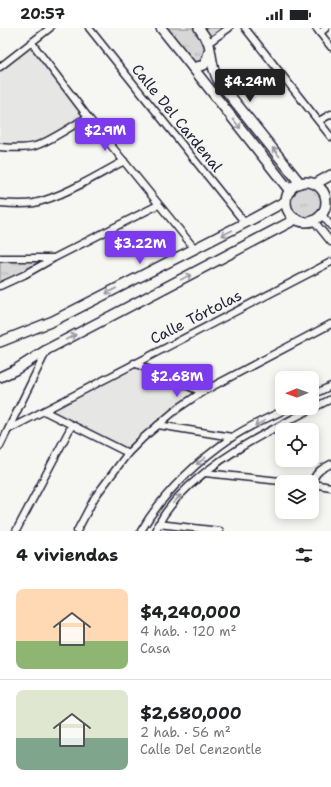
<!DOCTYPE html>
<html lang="es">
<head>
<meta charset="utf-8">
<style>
  :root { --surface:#fff; --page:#f6f6f6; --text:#202124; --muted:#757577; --line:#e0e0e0; --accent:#7c3aed }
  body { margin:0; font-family:"Shantell Sans",sans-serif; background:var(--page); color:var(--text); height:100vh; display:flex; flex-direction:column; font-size:15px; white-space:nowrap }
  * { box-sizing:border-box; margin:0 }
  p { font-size:13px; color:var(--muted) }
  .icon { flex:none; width:22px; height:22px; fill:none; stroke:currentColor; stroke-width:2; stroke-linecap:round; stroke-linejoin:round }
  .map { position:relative; height:503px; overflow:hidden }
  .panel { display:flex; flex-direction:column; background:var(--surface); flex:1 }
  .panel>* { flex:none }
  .needle { width:26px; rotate:269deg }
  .tools { position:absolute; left:275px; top:343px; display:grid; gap:8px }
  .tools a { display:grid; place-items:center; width:44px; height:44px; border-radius:8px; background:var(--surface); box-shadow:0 2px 10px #0003; font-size:20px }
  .price { position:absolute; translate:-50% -34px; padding:0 9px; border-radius:4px; background:var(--accent); color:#fff; font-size:13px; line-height:26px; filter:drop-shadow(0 1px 2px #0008) }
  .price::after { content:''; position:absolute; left:50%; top:24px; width:12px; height:9px; margin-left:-6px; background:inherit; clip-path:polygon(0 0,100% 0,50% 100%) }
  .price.selected { background:#222; color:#fff }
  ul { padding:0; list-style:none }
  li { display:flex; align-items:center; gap:12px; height:100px; padding:0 16px }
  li+li { border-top:1px solid var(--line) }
  li span { display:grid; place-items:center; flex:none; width:112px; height:80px; border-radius:8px; color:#555 }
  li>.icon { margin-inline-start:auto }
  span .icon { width:48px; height:48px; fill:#fffc; stroke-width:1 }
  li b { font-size:17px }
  h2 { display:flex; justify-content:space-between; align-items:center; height:48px; padding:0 16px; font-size:17px }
  .status { display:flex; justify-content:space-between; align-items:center; height:28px; padding:0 20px; background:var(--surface); direction:ltr }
  .status svg { height:11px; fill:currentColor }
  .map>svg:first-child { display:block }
  .built { fill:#e6e6e4 }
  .grass { fill:url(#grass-tufts); stroke:#7c7c89 }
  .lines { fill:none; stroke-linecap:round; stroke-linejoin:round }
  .street-casing { stroke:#22223b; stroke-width:9 }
  .secondary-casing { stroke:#22223b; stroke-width:12 }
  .street { stroke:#f6f6f2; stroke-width:6 }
  .secondary { stroke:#f6f6f2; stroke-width:9 }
  .oneway { stroke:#9797a0 }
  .labels { text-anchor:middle; stroke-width:3; stroke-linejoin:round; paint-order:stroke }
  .street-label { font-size:15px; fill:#22223b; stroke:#f6f6f2 }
</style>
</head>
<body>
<div class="status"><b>20:57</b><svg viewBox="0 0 49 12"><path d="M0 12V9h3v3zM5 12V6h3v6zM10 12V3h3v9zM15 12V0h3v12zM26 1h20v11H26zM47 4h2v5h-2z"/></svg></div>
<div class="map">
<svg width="331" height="503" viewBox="0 0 331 503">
  <defs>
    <pattern id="grass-tufts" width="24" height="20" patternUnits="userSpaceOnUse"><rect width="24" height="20" fill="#d7d7d7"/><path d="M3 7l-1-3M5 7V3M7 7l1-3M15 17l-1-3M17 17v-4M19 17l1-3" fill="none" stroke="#b8b8b9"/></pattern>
  </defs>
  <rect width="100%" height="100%" fill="#f6f6f2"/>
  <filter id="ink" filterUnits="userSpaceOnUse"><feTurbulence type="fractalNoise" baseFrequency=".025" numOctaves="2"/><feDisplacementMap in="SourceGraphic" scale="8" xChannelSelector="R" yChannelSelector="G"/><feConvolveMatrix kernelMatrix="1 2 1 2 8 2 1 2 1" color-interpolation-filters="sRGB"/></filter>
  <g filter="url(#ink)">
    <!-- built -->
    <g class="built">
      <polygon points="32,15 88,89 35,118 0,119 0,39"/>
      <polygon points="134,335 202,364 128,425 44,383"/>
    </g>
    <!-- grass -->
    <g class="grass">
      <polygon points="161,0 229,0 209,15 207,31 193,40"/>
      <circle cx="306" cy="174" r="20"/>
      <polygon points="0,230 54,230 0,258"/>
    </g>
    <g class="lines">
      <defs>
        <g id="street">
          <polyline points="89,0 245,195"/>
          <polyline points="245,0 331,109"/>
          <polyline points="316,0 331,19"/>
          <polyline points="320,5 326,0"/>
          <polyline points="32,15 88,89 195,221"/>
          <polyline points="208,15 229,0"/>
          <polyline points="0,39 50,0"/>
          <polyline points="319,93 331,86"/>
          <path d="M0 119C11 120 24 121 35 118 51 113 73 97 88 89"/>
          <path d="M0 175C11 176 23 177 34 175 62 169 98 147 124 133"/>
          <polyline points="322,187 331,198"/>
          <polyline points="314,193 331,214"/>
          <polyline points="0,230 53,230"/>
          <polyline points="0,258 24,247 54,230 158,177"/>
          <polyline points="134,335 202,364"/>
          <polyline points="312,367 331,358"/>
          <polyline points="44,383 128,425"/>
          <polyline points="158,397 232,409"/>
          <polyline points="9,401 331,234"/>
          <polyline points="0,418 47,322"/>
          <polyline points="205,445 290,454"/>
          <path d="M312 456C315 444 321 441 331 436"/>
          <polyline points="312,456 331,459"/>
          <polyline points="158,496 220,503"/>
          <polyline points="16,503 72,397"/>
          <polyline points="77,503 95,469 128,425 143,410 177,381 202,364 331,296"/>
          <path d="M141 503C163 465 195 435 231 410 248 398 269 390 288 380"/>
          <path d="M156 503C160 490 169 480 177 470 219 425 277 399 331 371"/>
        </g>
        <g id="secondary">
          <polyline points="161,0 193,40 290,163"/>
          <path d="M199 0C202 5 207 11 209 16 212 30 212 43 220 55L300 155"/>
          <polyline points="193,40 204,37 207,31 209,24"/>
          <circle cx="306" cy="174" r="20"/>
          <polyline points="315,156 331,147"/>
          <polyline points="0,314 53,293 245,195 286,173"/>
          <polyline points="0,349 15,342 48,321 296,191"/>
        </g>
      </defs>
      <!-- street casing -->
      <use href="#street" class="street-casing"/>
      <!-- secondary casing -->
      <use href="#secondary" class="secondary-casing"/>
      <!-- street -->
      <use href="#street" class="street"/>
      <!-- secondary -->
      <use href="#secondary" class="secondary"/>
    </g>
    <!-- one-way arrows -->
    <defs><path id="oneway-shaft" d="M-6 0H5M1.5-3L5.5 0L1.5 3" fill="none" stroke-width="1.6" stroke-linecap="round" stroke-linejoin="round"/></defs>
    <g class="oneway">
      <use href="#oneway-shaft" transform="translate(237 96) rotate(52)"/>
      <use href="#oneway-shaft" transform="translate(276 124) rotate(-129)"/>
      <use href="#oneway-shaft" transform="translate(227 205) rotate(153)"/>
      <use href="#oneway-shaft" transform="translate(186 249) rotate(-28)"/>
      <use href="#oneway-shaft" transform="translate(111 263) rotate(153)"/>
      <use href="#oneway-shaft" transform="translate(71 309) rotate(-28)"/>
      <use href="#oneway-shaft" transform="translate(260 395) rotate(152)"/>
      <use href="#oneway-shaft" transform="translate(201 433) rotate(143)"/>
      <use href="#oneway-shaft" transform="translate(177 471) rotate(-47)"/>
    </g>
  </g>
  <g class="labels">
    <!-- street labels -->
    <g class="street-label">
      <text transform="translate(177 90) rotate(51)" y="5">Calle Del Cardenal</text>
      <text transform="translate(196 289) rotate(-27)" y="5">Calle Tórtolas</text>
    </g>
  </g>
</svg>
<div class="tools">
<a><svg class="needle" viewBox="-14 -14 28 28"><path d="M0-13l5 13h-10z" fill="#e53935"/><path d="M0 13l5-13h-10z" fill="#757577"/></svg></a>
<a><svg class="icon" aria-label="locate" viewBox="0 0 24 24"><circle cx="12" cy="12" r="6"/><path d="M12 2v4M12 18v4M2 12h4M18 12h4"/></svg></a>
<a><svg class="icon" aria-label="layers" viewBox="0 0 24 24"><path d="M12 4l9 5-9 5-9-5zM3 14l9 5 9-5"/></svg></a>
</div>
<b class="price selected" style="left:250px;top:75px">$4.24M</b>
<b class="price" style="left:105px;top:124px">$2.9M</b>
<b class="price" style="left:140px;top:237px">$3.22M</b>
<b class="price" style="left:177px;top:370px">$2.68M</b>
</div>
<section class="panel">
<h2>4 viviendas<svg class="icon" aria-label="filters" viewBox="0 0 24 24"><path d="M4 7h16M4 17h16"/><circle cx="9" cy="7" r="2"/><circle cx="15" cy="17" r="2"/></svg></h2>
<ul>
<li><span style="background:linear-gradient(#ffd9b3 65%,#8fb573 0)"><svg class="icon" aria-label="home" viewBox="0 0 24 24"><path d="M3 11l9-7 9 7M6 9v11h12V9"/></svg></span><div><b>$4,240,000</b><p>4 hab. · 120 m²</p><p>Casa</p></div></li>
<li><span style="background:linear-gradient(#dfe7d0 60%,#7fa58c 0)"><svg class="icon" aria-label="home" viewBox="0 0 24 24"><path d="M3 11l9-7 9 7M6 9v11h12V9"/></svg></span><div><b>$2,680,000</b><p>2 hab. · 56 m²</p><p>Calle Del Cenzontle</p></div></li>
</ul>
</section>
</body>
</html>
